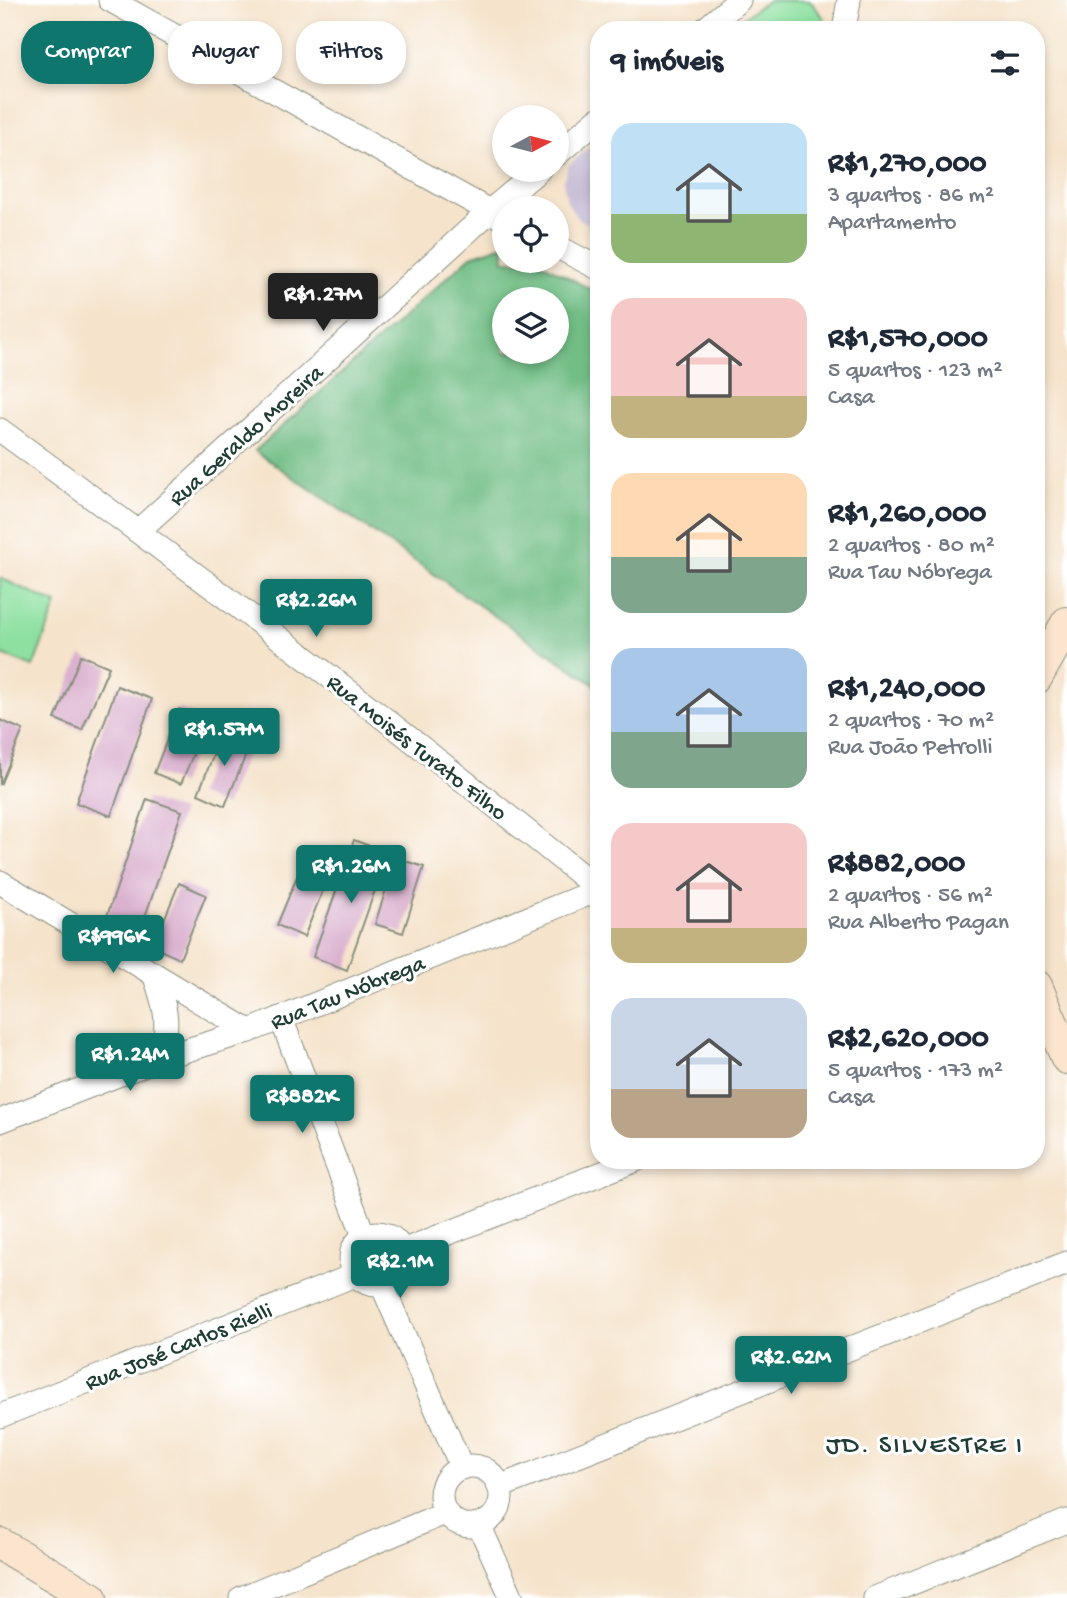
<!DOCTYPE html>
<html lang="pt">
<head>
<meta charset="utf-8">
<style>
  :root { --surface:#fff; --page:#f2f2f3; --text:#1f2937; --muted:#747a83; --accent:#0f766e }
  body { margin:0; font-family:"Gochi Hand",sans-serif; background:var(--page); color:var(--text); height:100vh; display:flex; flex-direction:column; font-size:26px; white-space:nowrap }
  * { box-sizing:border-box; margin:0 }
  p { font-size:23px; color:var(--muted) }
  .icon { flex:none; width:38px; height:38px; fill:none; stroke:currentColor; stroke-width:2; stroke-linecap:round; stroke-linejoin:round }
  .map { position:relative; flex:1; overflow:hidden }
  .drawer { position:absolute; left:590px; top:21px; width:455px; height:1148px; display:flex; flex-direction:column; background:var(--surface); border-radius:28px; box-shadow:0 4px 10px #0003 }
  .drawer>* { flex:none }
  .hud { position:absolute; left:21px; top:21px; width:464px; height:63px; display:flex; gap:14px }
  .needle { width:46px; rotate:83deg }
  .fabs { position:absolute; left:492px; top:105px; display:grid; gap:14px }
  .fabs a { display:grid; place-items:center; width:77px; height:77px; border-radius:50%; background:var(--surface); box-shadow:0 4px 10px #0003; font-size:35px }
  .price { position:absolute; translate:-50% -60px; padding:0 16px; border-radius:7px; background:var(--accent); color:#fff; font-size:23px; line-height:46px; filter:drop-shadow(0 2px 4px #0008) }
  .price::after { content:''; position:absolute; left:50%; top:42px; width:21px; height:16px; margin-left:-10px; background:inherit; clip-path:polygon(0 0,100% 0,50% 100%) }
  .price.on { background:#222; color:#fff }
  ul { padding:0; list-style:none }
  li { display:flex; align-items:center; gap:21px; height:175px; padding:0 21px }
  li span { display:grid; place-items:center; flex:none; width:196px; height:140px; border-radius:21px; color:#555 }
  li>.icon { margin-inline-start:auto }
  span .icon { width:84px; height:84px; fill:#fffc; stroke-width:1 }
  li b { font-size:30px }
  h2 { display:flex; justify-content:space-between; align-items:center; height:84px; padding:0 21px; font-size:30px }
  .chip { padding:0 24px; border-radius:28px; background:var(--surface); box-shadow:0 4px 10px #0003; font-size:24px; line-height:63px }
  .chip.on { background:var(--accent); color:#fff }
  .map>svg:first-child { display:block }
  .industrial { fill:#c9bfd7 }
  .green { fill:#8de0a0; stroke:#568e6a; stroke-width:2 }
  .forest { fill:#72be86; stroke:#487e5d; stroke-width:2; fill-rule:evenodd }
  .building { fill:#dab1cf }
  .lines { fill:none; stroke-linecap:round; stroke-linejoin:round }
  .street-casing { stroke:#8a9080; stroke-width:25 }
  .secondary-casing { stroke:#8a9080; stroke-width:34 }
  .street { stroke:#fff; stroke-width:23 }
  .secondary { stroke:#fce5cf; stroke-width:32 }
  .labels { text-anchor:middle; stroke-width:6; stroke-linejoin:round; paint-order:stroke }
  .street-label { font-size:23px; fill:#1f3d34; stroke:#fff }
  .quarter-label { font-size:26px; letter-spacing:2px; fill:#1f3d34; stroke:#fff }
</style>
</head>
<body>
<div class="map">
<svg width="1067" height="1598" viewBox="0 0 1067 1598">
  <rect width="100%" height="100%" fill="#fff"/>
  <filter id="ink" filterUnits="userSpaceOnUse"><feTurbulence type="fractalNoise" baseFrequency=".0143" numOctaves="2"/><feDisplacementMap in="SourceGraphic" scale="14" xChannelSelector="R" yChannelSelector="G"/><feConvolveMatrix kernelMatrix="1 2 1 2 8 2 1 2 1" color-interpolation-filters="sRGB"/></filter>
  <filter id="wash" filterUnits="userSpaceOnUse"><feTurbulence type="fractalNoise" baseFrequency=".00686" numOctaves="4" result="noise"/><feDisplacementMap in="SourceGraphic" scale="28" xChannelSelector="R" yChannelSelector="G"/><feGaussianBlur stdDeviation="1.57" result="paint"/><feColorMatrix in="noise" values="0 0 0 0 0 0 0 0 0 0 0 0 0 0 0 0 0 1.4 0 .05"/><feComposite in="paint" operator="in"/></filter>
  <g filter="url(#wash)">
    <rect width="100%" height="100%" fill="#f5e3cb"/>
    <!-- industrial -->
    <polygon class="industrial" points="598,139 598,229 577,218 567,201 563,180 569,165"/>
    <!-- green -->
    <g class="green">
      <polygon points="769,0 810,1 824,18 821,30 725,30"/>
      <polygon points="0,578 57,604 33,667 0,654"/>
    </g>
    <!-- forest -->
    <path class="forest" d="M504 245V261H538L598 293V687L255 451 471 256ZM504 299H556V352H504Z"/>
    <g id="blocks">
      <!-- building -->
      <g class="building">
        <polygon points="81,655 109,667 82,730 55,719"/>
        <polygon points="117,686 152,699 111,816 76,803"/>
        <polygon points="179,709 207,720 181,784 154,773"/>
        <polygon points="0,720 23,730 0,785"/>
        <polygon points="223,731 251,742 225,806 198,794"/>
        <polygon points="147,799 182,811 141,928 107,916"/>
        <polygon points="354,840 388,853 347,970 313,957"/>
        <polygon points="396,858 424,867 403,933 375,924"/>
        <polygon points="303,862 330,873 304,937 277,925"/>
        <polygon points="179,883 206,895 180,959 153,947"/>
      </g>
    </g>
  </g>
  <g filter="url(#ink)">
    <use href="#blocks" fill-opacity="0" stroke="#8a9080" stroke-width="2"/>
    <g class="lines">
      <defs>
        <g id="street">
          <polyline points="110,0 502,218"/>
          <polyline points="704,30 739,0"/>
          <polyline points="844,30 849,0"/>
          <polyline points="556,155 598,119"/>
          <polyline points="556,246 598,268"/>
          <path d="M0 430C203 578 404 730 598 889"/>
          <polyline points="138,531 490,211 539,170"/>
          <polyline points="0,882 249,1031"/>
          <path d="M154 974C166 1008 170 1022 161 1058"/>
          <polyline points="281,1018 364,1236"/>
          <polyline points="0,1121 161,1058 249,1031 598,890"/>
          <circle cx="377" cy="1259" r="26"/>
          <polyline points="402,1251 636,1160"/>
          <polyline points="382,1285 462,1468"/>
          <polyline points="0,1416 355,1275"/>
          <circle cx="471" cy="1496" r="30"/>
          <polyline points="499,1487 1067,1263"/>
          <polyline points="479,1525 512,1598"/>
          <polyline points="241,1598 445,1513"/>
          <polyline points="875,1598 1067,1521"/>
        </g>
        <g id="secondary">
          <polyline points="1036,678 1067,623"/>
          <polyline points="1036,986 1067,1058"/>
          <polyline points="0,1544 91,1598"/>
        </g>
      </defs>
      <!-- street casing -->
      <use href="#street" class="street-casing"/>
      <!-- secondary casing -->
      <use href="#secondary" class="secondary-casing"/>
      <!-- street -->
      <use href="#street" class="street"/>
      <!-- secondary -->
      <use href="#secondary" class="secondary"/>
    </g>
  </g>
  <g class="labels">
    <!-- street labels -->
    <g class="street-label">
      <text transform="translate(245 434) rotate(-42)" y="8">Rua Geraldo Moreira</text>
      <text transform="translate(418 746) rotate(38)" y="8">Rua Moisés Turato Filho</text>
      <text transform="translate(347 991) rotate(-22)" y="8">Rua Tau Nóbrega</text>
      <text transform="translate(178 1345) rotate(-22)" y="8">Rua José Carlos Rielli</text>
    </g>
    <!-- quarter labels -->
    <g class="quarter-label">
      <text x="925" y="1452">JD. SILVESTRE I</text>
    </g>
  </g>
</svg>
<div class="fabs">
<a><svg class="needle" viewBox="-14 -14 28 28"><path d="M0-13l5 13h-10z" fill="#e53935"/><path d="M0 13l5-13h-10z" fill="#747a83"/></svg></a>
<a><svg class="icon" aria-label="locate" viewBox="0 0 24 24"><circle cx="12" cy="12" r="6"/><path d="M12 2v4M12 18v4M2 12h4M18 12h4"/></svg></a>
<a><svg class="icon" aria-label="layers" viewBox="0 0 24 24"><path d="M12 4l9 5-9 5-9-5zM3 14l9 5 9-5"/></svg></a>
</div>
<b class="price on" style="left:323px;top:333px">R$1.27M</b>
<b class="price" style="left:316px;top:639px">R$2.26M</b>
<b class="price" style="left:224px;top:768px">R$1.57M</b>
<b class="price" style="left:351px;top:905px">R$1.26M</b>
<b class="price" style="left:113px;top:975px">R$996K</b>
<b class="price" style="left:130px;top:1093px">R$1.24M</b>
<b class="price" style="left:302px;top:1135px">R$882K</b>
<b class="price" style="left:400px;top:1300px">R$2.1M</b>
<b class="price" style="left:791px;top:1396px">R$2.62M</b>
<div class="hud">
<a class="chip on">Comprar</a>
<a class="chip">Alugar</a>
<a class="chip">Filtros</a>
</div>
<section class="drawer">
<h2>9 imóveis<svg class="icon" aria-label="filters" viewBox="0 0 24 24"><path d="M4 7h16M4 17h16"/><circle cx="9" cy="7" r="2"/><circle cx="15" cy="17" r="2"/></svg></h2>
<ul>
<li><span style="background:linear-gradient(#bfe0f5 65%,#8fb573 0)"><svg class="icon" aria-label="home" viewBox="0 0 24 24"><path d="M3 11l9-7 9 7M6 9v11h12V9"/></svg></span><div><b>R$1,270,000</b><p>3 quartos · 86 m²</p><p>Apartamento</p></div></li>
<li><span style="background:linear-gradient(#f6c9c9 70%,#c2b280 0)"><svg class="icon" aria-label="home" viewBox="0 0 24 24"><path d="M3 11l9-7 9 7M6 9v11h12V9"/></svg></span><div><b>R$1,570,000</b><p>5 quartos · 123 m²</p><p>Casa</p></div></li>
<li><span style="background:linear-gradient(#ffd9b3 60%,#7fa58c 0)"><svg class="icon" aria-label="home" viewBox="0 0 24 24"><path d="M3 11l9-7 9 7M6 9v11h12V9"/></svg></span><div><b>R$1,260,000</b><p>2 quartos · 80 m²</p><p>Rua Tau Nóbrega</p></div></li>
<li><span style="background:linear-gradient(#a9c7e8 60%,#7fa58c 0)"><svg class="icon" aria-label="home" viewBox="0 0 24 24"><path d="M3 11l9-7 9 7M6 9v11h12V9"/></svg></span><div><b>R$1,240,000</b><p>2 quartos · 70 m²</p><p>Rua João Petrolli</p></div></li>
<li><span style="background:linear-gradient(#f6c9c9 75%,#c2b280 0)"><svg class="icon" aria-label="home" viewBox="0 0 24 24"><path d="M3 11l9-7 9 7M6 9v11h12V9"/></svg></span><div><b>R$882,000</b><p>2 quartos · 56 m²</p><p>Rua Alberto Pagan</p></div></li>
<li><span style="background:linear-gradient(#c9d6e8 65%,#b9a48a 0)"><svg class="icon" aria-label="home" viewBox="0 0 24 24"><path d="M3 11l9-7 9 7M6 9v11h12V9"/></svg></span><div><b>R$2,620,000</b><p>5 quartos · 173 m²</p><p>Casa</p></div></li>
</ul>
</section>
</div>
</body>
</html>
